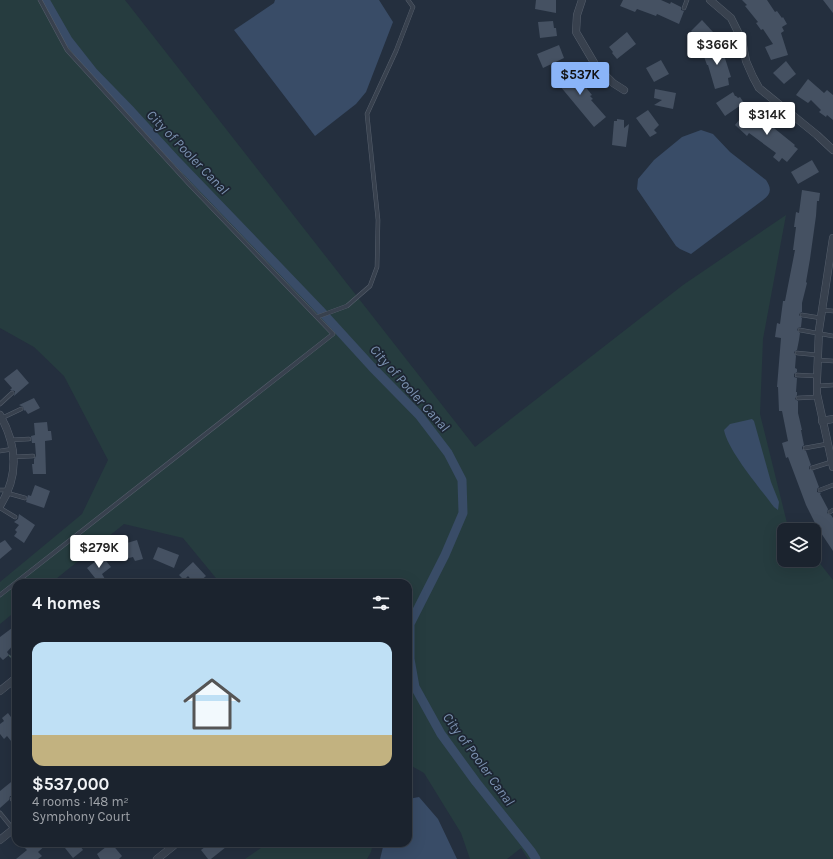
<!DOCTYPE html>
<html lang="en">
<head>
<meta charset="utf-8">
<style>
  :root { --surface:#1b232e; --page:#242b36; --text:#f1f3f6; --muted:#a0a4aa; --line:#39404a; --accent:#8ab4f8 }
  body { margin:0; font-family:Karla,sans-serif; background:var(--page); color:var(--text); height:100vh; display:flex; flex-direction:column; font-size:15px; white-space:nowrap }
  * { box-sizing:border-box; margin:0 }
  p { font-size:13px; color:var(--muted) }
  .icon { flex:none; width:22px; height:22px; fill:none; stroke:currentColor; stroke-width:2; stroke-linecap:round; stroke-linejoin:round }
  .map { position:relative; flex:1; overflow:hidden }
  .details { position:absolute; left:12px; top:579px; width:400px; height:268px; display:flex; flex-direction:column; background:var(--surface); border-radius:12px; box-shadow:0 4px 16px #0002,0 0 0 1px var(--line) }
  .details>* { flex:none }
  .fabs { position:absolute; left:777px; top:523px; display:grid; gap:8px }
  .fabs a { display:grid; place-items:center; width:44px; height:44px; border-radius:8px; background:var(--surface); box-shadow:0 4px 16px #0002,0 0 0 1px var(--line); font-size:20px }
  .price { position:absolute; translate:-50% -34px; padding:0 9px; border-radius:4px; background:#fff; color:#222; font-size:13px; line-height:26px; filter:drop-shadow(0 1px 2px #0008) }
  .price::after { content:''; position:absolute; left:50%; top:24px; width:12px; height:9px; margin-left:-6px; background:inherit; clip-path:polygon(0 0,100% 0,50% 100%) }
  .price.active { background:var(--accent); color:#111 }
  ul { padding:0; list-style:none }
  li { display:grid; align-content:center; gap:8px; height:212px; padding:0 20px }
  li+li { border-top:1px solid var(--line) }
  li span { display:grid; place-items:center; height:124px; border-radius:12px; color:#555 }
  li>.icon { margin-inline-start:auto }
  span .icon { width:72px; height:72px; fill:#fffc; stroke-width:1 }
  li b { font-size:17px }
  h2 { display:flex; justify-content:space-between; align-items:center; height:48px; padding:0 20px; font-size:17px }
  .map>svg:first-child { display:block }
  .green { fill:#263c3f }
  .water { fill:#394c67 }
  .lines { fill:none; stroke-linecap:round; stroke-linejoin:round }
  .canal { stroke:#394c67; stroke-width:9 }
  .building { fill:#455162 }
  .service-casing { stroke:#565f6c; stroke-width:4.5 }
  .minor-casing { stroke:#565f6c; stroke-width:8 }
  .path { stroke:#44595c; stroke-width:1.5; stroke-dasharray:3 3; stroke-linecap:butt }
  .service { stroke:#38414e; stroke-width:3.5 }
  .minor { stroke:#38414e; stroke-width:7 }
  .labels { text-anchor:middle; stroke-width:3.5; stroke-linejoin:round; paint-order:stroke }
  .water-label { font-size:14px; font-style:italic; fill:#7c92b1; stroke:#1d2633 }
</style>
</head>
<body>
<div class="map">
<svg width="833" height="859" viewBox="0 0 833 859">
  <rect width="100%" height="100%" fill="#242f3e"/>
  <!-- green -->
  <g class="green">
    <polygon points="0,0 125,0 475,447 683,285 786,215 763,339 760,414 787,523 793,530 784,530 784,560 814,560 814,556 833,580 833,859 528,859 521,848 507,859 470,859 461,833 424,773 408,764 408,583 220,583 183,538 124,524 51,583 16,583 16,611 0,624 0,582 82,514 108,460 64,376 34,347 0,328"/>
    <polygon points="268,843 373,843 371,852 367,859 245,859"/>
  </g>
  <!-- water -->
  <g class="water">
    <polygon points="275,0 379,0 393,22 366,92 356,104 315,136 234,30 274,3"/>
    <path d="M701 130 713 134 730 152 766 180C772 189 771 194 763 200L691 254 680 249 676 246 637 189 638 179 654 160 682 137Z"/>
    <path d="M752 419 754 421 771 482 779 502 778 510 774 507C760 488 728 451 724 430L730 424Z"/>
    <polygon points="419,797 438,819 457,859 380,859 384,843 408,843 408,799"/>
  </g>
  <g class="lines">
    <!-- canal -->
    <polyline class="canal" points="45,0 68,40 94,73 131,111 174,158 320,310 372,367 419,415 448,453 462,480 463,513 445,555 410,624 410,659 415,687 441,734 476,782 531,851 536,859"/>
  </g>
  <!-- building -->
  <g class="building">
    <polygon points="536,0 556,0 556,13 535,9"/>
    <polygon points="623,0 661,0 670,4 671,2 681,7 681,10 684,11 679,24 657,14 656,16 637,9 635,12 620,6"/>
    <polygon points="742,0 767,0 775,12 777,11 782,18 783,17 787,24 782,27 784,31 781,33 788,55 771,60 765,47 773,44 763,29 761,30 756,23 758,22 745,6 747,5"/>
    <polygon points="823,0 833,0 833,13"/>
    <polygon points="702,20 713,32 702,42 691,31"/>
    <polygon points="553,21 554,28 556,28 557,36 540,38 538,22"/>
    <polygon points="627,32 636,44 617,59 612,53 613,52 609,47"/>
    <polygon points="722,44 724,51 723,52 731,77 728,78 729,85 715,89 708,65 707,65 702,51"/>
    <polygon points="559,45 564,58 543,68 537,54"/>
    <polygon points="661,60 669,74 654,82 646,68"/>
    <polygon points="786,61 796,74 784,84 773,73"/>
    <polygon points="572,67 581,79 580,80 592,95 590,96 593,99 591,100 606,117 594,127 555,80"/>
    <polygon points="808,79 824,93 827,90 833,95 833,120 827,115 826,117 819,112 821,110 811,100 808,103 796,95"/>
    <polygon points="655,89 676,93 673,109 654,105 662,100 654,98"/>
    <polygon points="733,92 735,96 736,96 738,98 740,97 744,103 725,116 716,103"/>
    <polygon points="749,108 757,115 756,117 767,127 769,124 795,145 794,146 798,149 787,162 782,158 779,162 773,157 776,153 749,133 747,136 735,125"/>
    <polygon points="648,110 659,125 654,130 657,133 650,137 636,118"/>
    <polygon points="617,119 624,120 624,128 629,124 626,147 612,145 614,121 617,121"/>
    <polygon points="812,160 819,172 798,184 791,172"/>
    <polygon points="802,190 820,193 819,201 817,201 816,216 810,259 806,282 807,283 802,303 802,312 800,313 799,315 802,318 801,327 798,328 797,330 800,333 799,340 797,350 794,352 796,356 795,368 797,369 797,372 794,374 794,377 797,378 796,392 797,392 797,395 795,399 798,401 798,413 802,430 801,430 804,445 802,447 802,449 806,451 811,465 809,467 809,469 814,471 813,471 819,487 817,489 817,492 821,493 820,494 828,509 827,513 831,515 833,518 833,551 817,527 806,505 788,457 786,458 782,443 788,441 782,411 779,411 778,387 777,387 781,338 775,337 777,323 780,324 783,301 785,301 795,250 793,250 796,227 794,227 796,212 799,213"/>
    <polygon points="17,369 29,383 14,396 15,391 10,390 12,388 4,379"/>
    <polygon points="34,398 40,408 28,414 25,410 24,411 23,407 19,405"/>
    <polygon points="47,422 48,431 51,431 52,440 45,441 46,474 33,474 32,464 34,464 34,459 36,456 35,443 32,443 31,436 35,435 34,423"/>
    <polygon points="35,485 50,491 44,508 26,502 28,495 31,496"/>
    <polygon points="19,514 35,525 24,543 14,536 17,532 15,530 19,525 14,522 18,519"/>
    <polygon points="5,540 12,549 0,559 0,543"/>
    <polygon points="137,540 143,559 135,561 133,557 121,560 117,546"/>
    <polygon points="158,547 179,555 174,568 153,559"/>
    <polygon points="102,556 111,567 102,574 105,579 99,583 87,568"/>
    <polygon points="193,562 206,576 198,583 194,583 188,576 184,580 179,575"/>
    <polygon points="16,625 16,642 7,652 9,655 3,660 0,657 0,637"/>
    <polygon points="8,713 16,724 16,737 11,741 7,736 4,739 0,734 0,724 4,721 2,718"/>
    <polygon points="16,778 16,796 15,797 10,796 9,800 0,808 0,791"/>
    <polygon points="29,843 31,843 33,846 37,843 48,843 38,852 42,856 38,859 16,859 27,850 24,847 28,847"/>
    <polygon points="61,843 78,843 83,850 73,858"/>
    <polygon points="111,843 122,856 119,859 100,859 97,854"/>
    <polygon points="210,843 231,843 211,859 208,859 201,850"/>
  </g>
  <g class="lines">
    <defs>
      <g id="service">
        <polyline points="684,8 687,0"/>
        <polyline points="822,310 833,311"/>
        <polyline points="802,315 821,318"/>
        <polyline points="317,317 347,306 370,286 377,267 378,220 367,114 396,51 413,7 408,0"/>
        <polyline points="800,330 833,336"/>
        <polyline points="797,353 818,355"/>
        <polyline points="818,360 833,361"/>
        <polyline points="797,375 817,376"/>
        <polyline points="817,386 833,385"/>
        <polyline points="798,398 818,397"/>
        <polyline points="0,404 12,393"/>
        <polyline points="2,418 21,409"/>
        <polyline points="10,440 29,439"/>
        <polyline points="805,448 827,444"/>
        <polyline points="0,451 13,449"/>
        <polyline points="13,457 33,456"/>
        <polyline points="812,468 831,462"/>
        <polyline points="0,490 8,490"/>
        <polyline points="820,490 833,485"/>
        <polyline points="7,493 25,498"/>
        <polyline points="0,508 15,517"/>
        <polyline points="830,512 833,510"/>
        <polyline points="0,595 333,334 189,184 67,50 40,0"/>
        <polyline points="12,799 16,804"/>
        <polyline points="0,813 13,829"/>
        <polyline points="26,843 26,844"/>
      </g>
      <g id="minor">
        <polyline points="582,0 577,15 576,32 596,66 613,83 624,90"/>
        <polyline points="710,0 731,18 742,40 746,61 753,77 759,88 817,135 833,150"/>
        <polyline points="833,238 819,330 817,379 817,394 833,467"/>
        <path d="M0 415C17 445 19 476 0 506"/>
        <polyline points="822,421 833,419"/>
        <polyline points="140,583 147,583"/>
        <polyline points="0,691 16,678"/>
        <polyline points="0,840 16,827"/>
        <polyline points="157,859 177,843"/>
      </g>
    </defs>
    <!-- service casing -->
    <use href="#service" class="service-casing"/>
    <!-- minor casing -->
    <use href="#minor" class="minor-casing"/>
    <!-- path -->
    <polyline class="path" points="9,655 16,663"/>
    <!-- service -->
    <use href="#service" class="service"/>
    <!-- minor -->
    <use href="#minor" class="minor"/>
  </g>
  <g class="labels">
    <!-- water labels -->
    <g class="water-label">
      <text transform="translate(188 152) rotate(46)" y="5">City of Pooler Canal</text>
      <text transform="translate(410 388) rotate(48)" y="5">City of Pooler Canal</text>
      <text transform="translate(479 759) rotate(54)" y="5">City of Pooler Canal</text>
    </g>
  </g>
</svg>
<div class="fabs">
<a><svg class="icon" aria-label="layers" viewBox="0 0 24 24"><path d="M12 4l9 5-9 5-9-5zM3 14l9 5 9-5"/></svg></a>
</div>
<b class="price" style="left:717px;top:66px">$366K</b>
<b class="price active" style="left:580px;top:96px">$537K</b>
<b class="price" style="left:767px;top:136px">$314K</b>
<b class="price" style="left:99px;top:569px">$279K</b>
<section class="details">
<h2>4 homes<svg class="icon" aria-label="filters" viewBox="0 0 24 24"><path d="M4 7h16M4 17h16"/><circle cx="9" cy="7" r="2"/><circle cx="15" cy="17" r="2"/></svg></h2>
<ul>
<li><span style="background:linear-gradient(#bfe0f5 75%,#c2b280 0)"><svg class="icon" aria-label="home" viewBox="0 0 24 24"><path d="M3 11l9-7 9 7M6 9v11h12V9"/></svg></span><div><b>$537,000</b><p>4 rooms · 148 m²</p><p>Symphony Court</p></div></li>
</ul>
</section>
</div>
</body>
</html>
